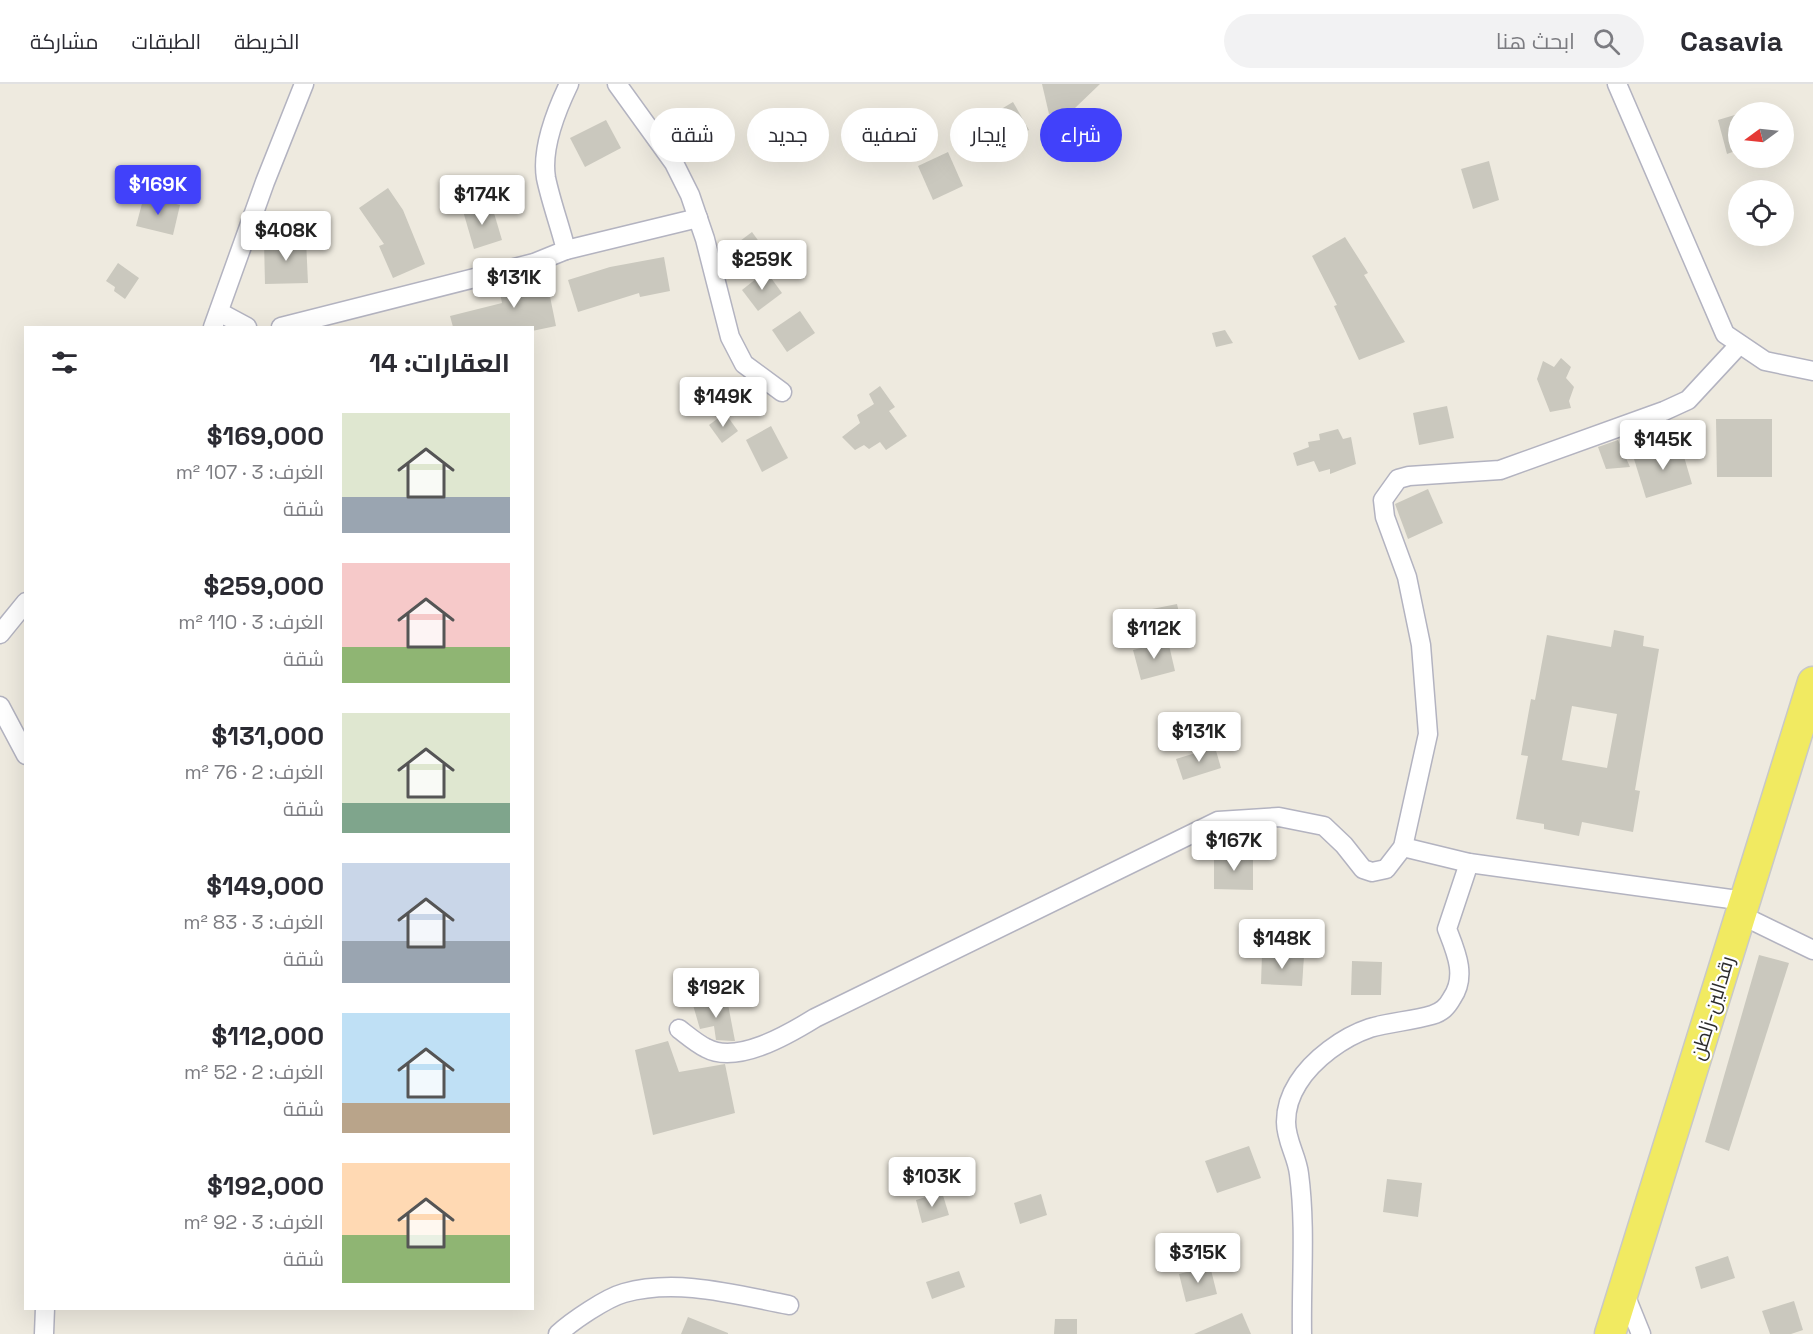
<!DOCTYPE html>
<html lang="ar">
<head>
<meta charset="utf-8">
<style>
  :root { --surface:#fff; --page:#f2f2f3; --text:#2b2b33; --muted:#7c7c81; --line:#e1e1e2; --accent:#4141fa }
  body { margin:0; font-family:"Space Grotesk",Cairo,sans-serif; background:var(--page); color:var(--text); direction:rtl; height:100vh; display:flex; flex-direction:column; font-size:22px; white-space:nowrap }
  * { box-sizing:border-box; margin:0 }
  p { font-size:20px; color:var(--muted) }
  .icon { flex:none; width:33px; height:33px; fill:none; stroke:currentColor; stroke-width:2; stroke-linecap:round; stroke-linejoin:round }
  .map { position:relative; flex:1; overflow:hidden; direction:ltr }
  .drawer { position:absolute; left:24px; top:242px; width:510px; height:984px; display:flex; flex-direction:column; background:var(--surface); border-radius:0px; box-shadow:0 6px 24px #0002; direction:rtl }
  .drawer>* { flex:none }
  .top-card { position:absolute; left:552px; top:24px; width:570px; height:54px; direction:rtl; display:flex; gap:12px }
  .needle { width:39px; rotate:255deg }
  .fabs { position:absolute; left:1728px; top:18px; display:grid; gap:12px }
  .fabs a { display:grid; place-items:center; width:66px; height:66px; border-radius:50%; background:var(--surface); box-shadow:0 6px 24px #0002; font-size:30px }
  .price { position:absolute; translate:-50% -51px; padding:0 14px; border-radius:6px; background:#fff; color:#222; font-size:20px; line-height:39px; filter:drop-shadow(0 2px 3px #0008) }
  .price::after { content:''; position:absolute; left:50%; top:36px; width:18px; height:14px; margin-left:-9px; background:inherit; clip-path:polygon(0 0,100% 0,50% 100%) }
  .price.selected { background:var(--accent); color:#fff }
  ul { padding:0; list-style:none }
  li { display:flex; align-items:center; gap:18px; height:150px; padding:0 24px }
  li span { display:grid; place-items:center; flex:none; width:168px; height:120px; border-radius:0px; color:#555 }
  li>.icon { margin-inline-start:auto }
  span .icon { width:72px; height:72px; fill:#fffc; stroke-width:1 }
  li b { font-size:26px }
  h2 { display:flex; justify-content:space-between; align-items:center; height:72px; padding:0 24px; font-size:26px }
  .pill { padding:0 21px; border-radius:27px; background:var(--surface); box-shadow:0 6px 24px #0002; font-size:21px; line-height:54px }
  .pill.selected { background:var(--accent); color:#fff }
  header { display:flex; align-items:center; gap:36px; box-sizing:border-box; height:84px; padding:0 30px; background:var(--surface); border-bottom:2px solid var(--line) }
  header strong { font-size:28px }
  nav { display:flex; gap:33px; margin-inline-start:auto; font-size:21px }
  .search { width:420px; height:54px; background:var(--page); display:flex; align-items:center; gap:15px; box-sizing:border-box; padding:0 21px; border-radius:33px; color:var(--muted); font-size:22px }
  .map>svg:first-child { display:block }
  .building { fill:#cac8be; fill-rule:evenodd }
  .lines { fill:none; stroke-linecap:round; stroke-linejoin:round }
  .minor-casing { stroke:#b3b3c0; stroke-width:21 }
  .primary-casing { stroke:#c8c8c8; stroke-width:33 }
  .minor { stroke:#fff; stroke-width:18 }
  .primary { stroke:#f1ea61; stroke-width:30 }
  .labels { text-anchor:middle; stroke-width:4.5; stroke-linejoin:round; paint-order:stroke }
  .street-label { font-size:20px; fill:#2d2d2d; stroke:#fff }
</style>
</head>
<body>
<header>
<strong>Casavia</strong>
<div class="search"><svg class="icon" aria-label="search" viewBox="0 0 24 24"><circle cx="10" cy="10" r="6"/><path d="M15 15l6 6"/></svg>ابحث هنا</div>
<nav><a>الخريطة</a><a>الطبقات</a><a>مشاركة</a></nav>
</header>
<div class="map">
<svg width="1813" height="1250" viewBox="0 0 1813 1250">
  <rect width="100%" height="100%" fill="#eeeadf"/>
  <!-- building -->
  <g class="building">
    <polygon points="1042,0 1100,0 1075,24 1049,30"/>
    <polygon points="1013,18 1029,46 994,66 978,39"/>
    <polygon points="1738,30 1738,66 1727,70 1718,36"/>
    <polygon points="606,36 621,64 585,83 570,54"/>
    <polygon points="948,68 963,102 933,116 918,82"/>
    <polygon points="1489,77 1499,116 1473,125 1461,85"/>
    <polygon points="388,104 403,126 425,180 393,194 379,162 384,160 359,124"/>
    <polygon points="144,112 180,121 173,151 136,142"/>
    <polygon points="491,119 502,156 474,165 463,127"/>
    <polygon points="752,148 765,166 753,175 740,157"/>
    <polygon points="1345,153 1368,189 1364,191 1405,258 1359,276 1334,222 1337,221 1312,172"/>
    <polygon points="306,156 308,199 265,200 264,157"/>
    <polygon points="664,173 670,207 640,213 639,209 578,228 568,196 610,183"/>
    <polygon points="118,179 139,194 125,215 114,207 115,203 106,197"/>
    <polygon points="766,187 782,209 758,227 742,206"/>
    <polygon points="546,193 556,242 532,247 532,243 453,243 450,232 502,219 499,203"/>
    <polygon points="800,227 815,249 787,268 772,246"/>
    <polygon points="1225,246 1233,259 1216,263 1212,249"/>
    <polygon points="1561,274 1571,283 1566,294 1574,303 1569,317 1571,324 1550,328 1537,295 1543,277 1554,283"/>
    <polygon points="880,302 895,323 889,327 907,352 886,366 880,358 869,365 864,361 855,366 842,353 860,339 857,331 874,320 869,310"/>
    <polygon points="1447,322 1454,354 1419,361 1413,329"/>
    <polygon points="725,329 738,347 722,359 709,341"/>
    <polygon points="1716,335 1772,335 1772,393 1717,393"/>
    <polygon points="771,342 788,374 762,388 746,356"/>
    <polygon points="1338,345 1343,355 1351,353 1356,380 1330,390 1330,385 1319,388 1314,377 1297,382 1293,369 1309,363 1308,358 1320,356 1319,350"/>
    <polygon points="1618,356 1630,383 1606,385 1598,363"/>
    <polygon points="1680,359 1692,400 1646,414 1634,375"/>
    <polygon points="1428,405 1443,439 1408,455 1395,420"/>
    <polygon points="1177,520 1182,542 1157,547 1152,525"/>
    <path d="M1614 546 1644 552 1643 562 1659 565 1635 706 1640 707 1633 748 1582 738 1579 752 1544 745V740L1516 735 1528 672 1521 671 1531 615 1535 616 1547 551 1611 563ZM1572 622 1617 630 1607 684 1562 676Z"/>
    <polygon points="1168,557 1175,587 1141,596 1133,566"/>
    <polygon points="1215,663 1221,684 1183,696 1176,675"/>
    <polygon points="1214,771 1253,771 1253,806 1214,805"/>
    <polygon points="1262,870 1304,872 1302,902 1261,900"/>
    <polygon points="1759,871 1789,879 1729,1067 1705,1058"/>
    <polygon points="1352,877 1382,878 1381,911 1351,911"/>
    <polygon points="727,915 735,957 732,957 716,956 714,942 700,945 693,921"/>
    <polygon points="668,957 679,988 725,980 735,1029 653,1051 635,966"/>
    <polygon points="1249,1062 1261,1094 1217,1109 1205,1077"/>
    <polygon points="1387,1095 1422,1099 1418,1133 1383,1128"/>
    <polygon points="942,1108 949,1131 922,1139 916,1116"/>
    <polygon points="1041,1110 1047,1131 1020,1140 1014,1119"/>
    <polygon points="1728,1172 1735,1194 1701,1205 1695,1183"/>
    <polygon points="1210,1182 1217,1210 1186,1218 1179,1190"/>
    <polygon points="959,1187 965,1203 932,1215 926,1198"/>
    <polygon points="1794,1217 1803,1246 1791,1250 1770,1250 1762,1227"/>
    <polygon points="1242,1229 1251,1250 1194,1250"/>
    <polygon points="688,1233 728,1249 728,1250 681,1250"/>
    <polygon points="1055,1235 1077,1235 1077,1250 1054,1250"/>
  </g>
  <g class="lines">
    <defs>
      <g id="minor">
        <polyline points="617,0 674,79 690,111 705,155 730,253 744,280 782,308"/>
        <polyline points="1617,0 1725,250 1765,277 1813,287"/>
        <polyline points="566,166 698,134"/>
        <polyline points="219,228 247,243"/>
        <polyline points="213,243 265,98 304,0"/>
        <path d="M281 243 534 179 566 166C560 142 551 118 546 94 541 64 556 27 569 0"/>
        <polyline points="0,550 26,518"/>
        <polyline points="0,622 26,671"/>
        <polyline points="1403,763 1469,779 1745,817"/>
        <polyline points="1741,831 1813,866"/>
        <path d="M679 945C687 951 696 959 706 964 737 981 789 950 815 934L1218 737 1279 733 1324 742 1344 761 1363 785 1372 788 1386 785 1403 763 1428 650 1421 561 1407 493 1385 433 1383 416 1398 395 1409 392 1500 386 1664 327 1688 316 1739 261"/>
        <polyline points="1624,1208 1641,1250"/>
        <polyline points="44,1250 45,1224"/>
        <path d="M558 1250C572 1237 606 1214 624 1209 678 1194 736 1211 789 1221"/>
        <path d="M1302 1250C1301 1197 1306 1143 1299 1090 1297 1072 1286 1057 1286 1038 1286 1025 1291 1010 1298 999 1313 975 1343 953 1370 944 1390 938 1412 937 1432 931 1442 928 1447 923 1452 914 1467 892 1456 868 1447 845L1469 779"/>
      </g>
      <polyline id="primary" points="1610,1250 1813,598"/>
    </defs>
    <!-- minor casing -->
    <use href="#minor" class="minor-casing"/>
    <!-- primary casing -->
    <use href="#primary" class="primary-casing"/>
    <!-- minor -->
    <use href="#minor" class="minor"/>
    <!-- primary -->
    <use href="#primary" class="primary"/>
  </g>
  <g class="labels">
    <!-- street labels -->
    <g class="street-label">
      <text transform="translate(1712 924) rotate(-73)" y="7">رقدالين-زلطن</text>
    </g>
  </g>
</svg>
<div class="fabs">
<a><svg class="needle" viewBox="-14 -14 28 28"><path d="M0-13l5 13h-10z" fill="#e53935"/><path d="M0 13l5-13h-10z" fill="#7c7c81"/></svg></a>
<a><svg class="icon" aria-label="locate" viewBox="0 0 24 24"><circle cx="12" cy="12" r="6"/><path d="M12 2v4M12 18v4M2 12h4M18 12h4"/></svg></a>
</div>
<b class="price selected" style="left:158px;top:132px">$169K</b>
<b class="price" style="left:482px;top:142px">$174K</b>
<b class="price" style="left:286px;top:178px">$408K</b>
<b class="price" style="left:762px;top:207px">$259K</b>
<b class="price" style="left:514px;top:225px">$131K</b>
<b class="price" style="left:723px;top:344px">$149K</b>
<b class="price" style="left:1663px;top:387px">$145K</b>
<b class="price" style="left:1154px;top:576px">$112K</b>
<b class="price" style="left:1199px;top:679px">$131K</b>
<b class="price" style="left:1234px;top:788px">$167K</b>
<b class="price" style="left:1282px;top:886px">$148K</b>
<b class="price" style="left:716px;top:935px">$192K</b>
<b class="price" style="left:932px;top:1124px">$103K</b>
<b class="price" style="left:1198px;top:1200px">$315K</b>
<div class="top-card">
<a class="pill selected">شراء</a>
<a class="pill">إيجار</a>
<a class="pill">تصفية</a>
<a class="pill">جديد</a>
<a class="pill">شقة</a>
</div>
<section class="drawer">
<h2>العقارات: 14<svg class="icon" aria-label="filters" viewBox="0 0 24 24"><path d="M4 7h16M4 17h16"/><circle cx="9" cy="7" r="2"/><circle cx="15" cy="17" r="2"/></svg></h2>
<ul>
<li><span style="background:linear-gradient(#dfe7d0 70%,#9aa5b1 0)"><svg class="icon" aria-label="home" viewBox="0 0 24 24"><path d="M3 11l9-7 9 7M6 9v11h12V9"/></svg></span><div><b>$169,000</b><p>الغرف: 3 · 107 m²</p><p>شقة</p></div></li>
<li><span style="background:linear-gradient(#f6c9c9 70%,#8fb573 0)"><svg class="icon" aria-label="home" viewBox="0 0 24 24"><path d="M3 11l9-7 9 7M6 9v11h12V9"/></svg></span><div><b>$259,000</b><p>الغرف: 3 · 110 m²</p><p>شقة</p></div></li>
<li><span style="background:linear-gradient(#dfe7d0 75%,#7fa58c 0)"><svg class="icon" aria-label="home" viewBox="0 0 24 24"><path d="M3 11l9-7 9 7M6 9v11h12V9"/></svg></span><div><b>$131,000</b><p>الغرف: 2 · 76 m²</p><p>شقة</p></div></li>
<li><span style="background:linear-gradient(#c9d6e8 65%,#9aa5b1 0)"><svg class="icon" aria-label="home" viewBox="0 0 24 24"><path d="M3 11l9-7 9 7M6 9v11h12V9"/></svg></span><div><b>$149,000</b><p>الغرف: 3 · 83 m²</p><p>شقة</p></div></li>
<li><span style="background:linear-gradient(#bfe0f5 75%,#b9a48a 0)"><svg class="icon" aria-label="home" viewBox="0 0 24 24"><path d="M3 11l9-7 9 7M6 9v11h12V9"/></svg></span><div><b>$112,000</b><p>الغرف: 2 · 52 m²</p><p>شقة</p></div></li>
<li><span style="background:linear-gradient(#ffd9b3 60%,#8fb573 0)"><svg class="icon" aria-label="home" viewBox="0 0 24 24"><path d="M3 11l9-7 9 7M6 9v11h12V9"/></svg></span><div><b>$192,000</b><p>الغرف: 3 · 92 m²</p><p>شقة</p></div></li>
</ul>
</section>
</div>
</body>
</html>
